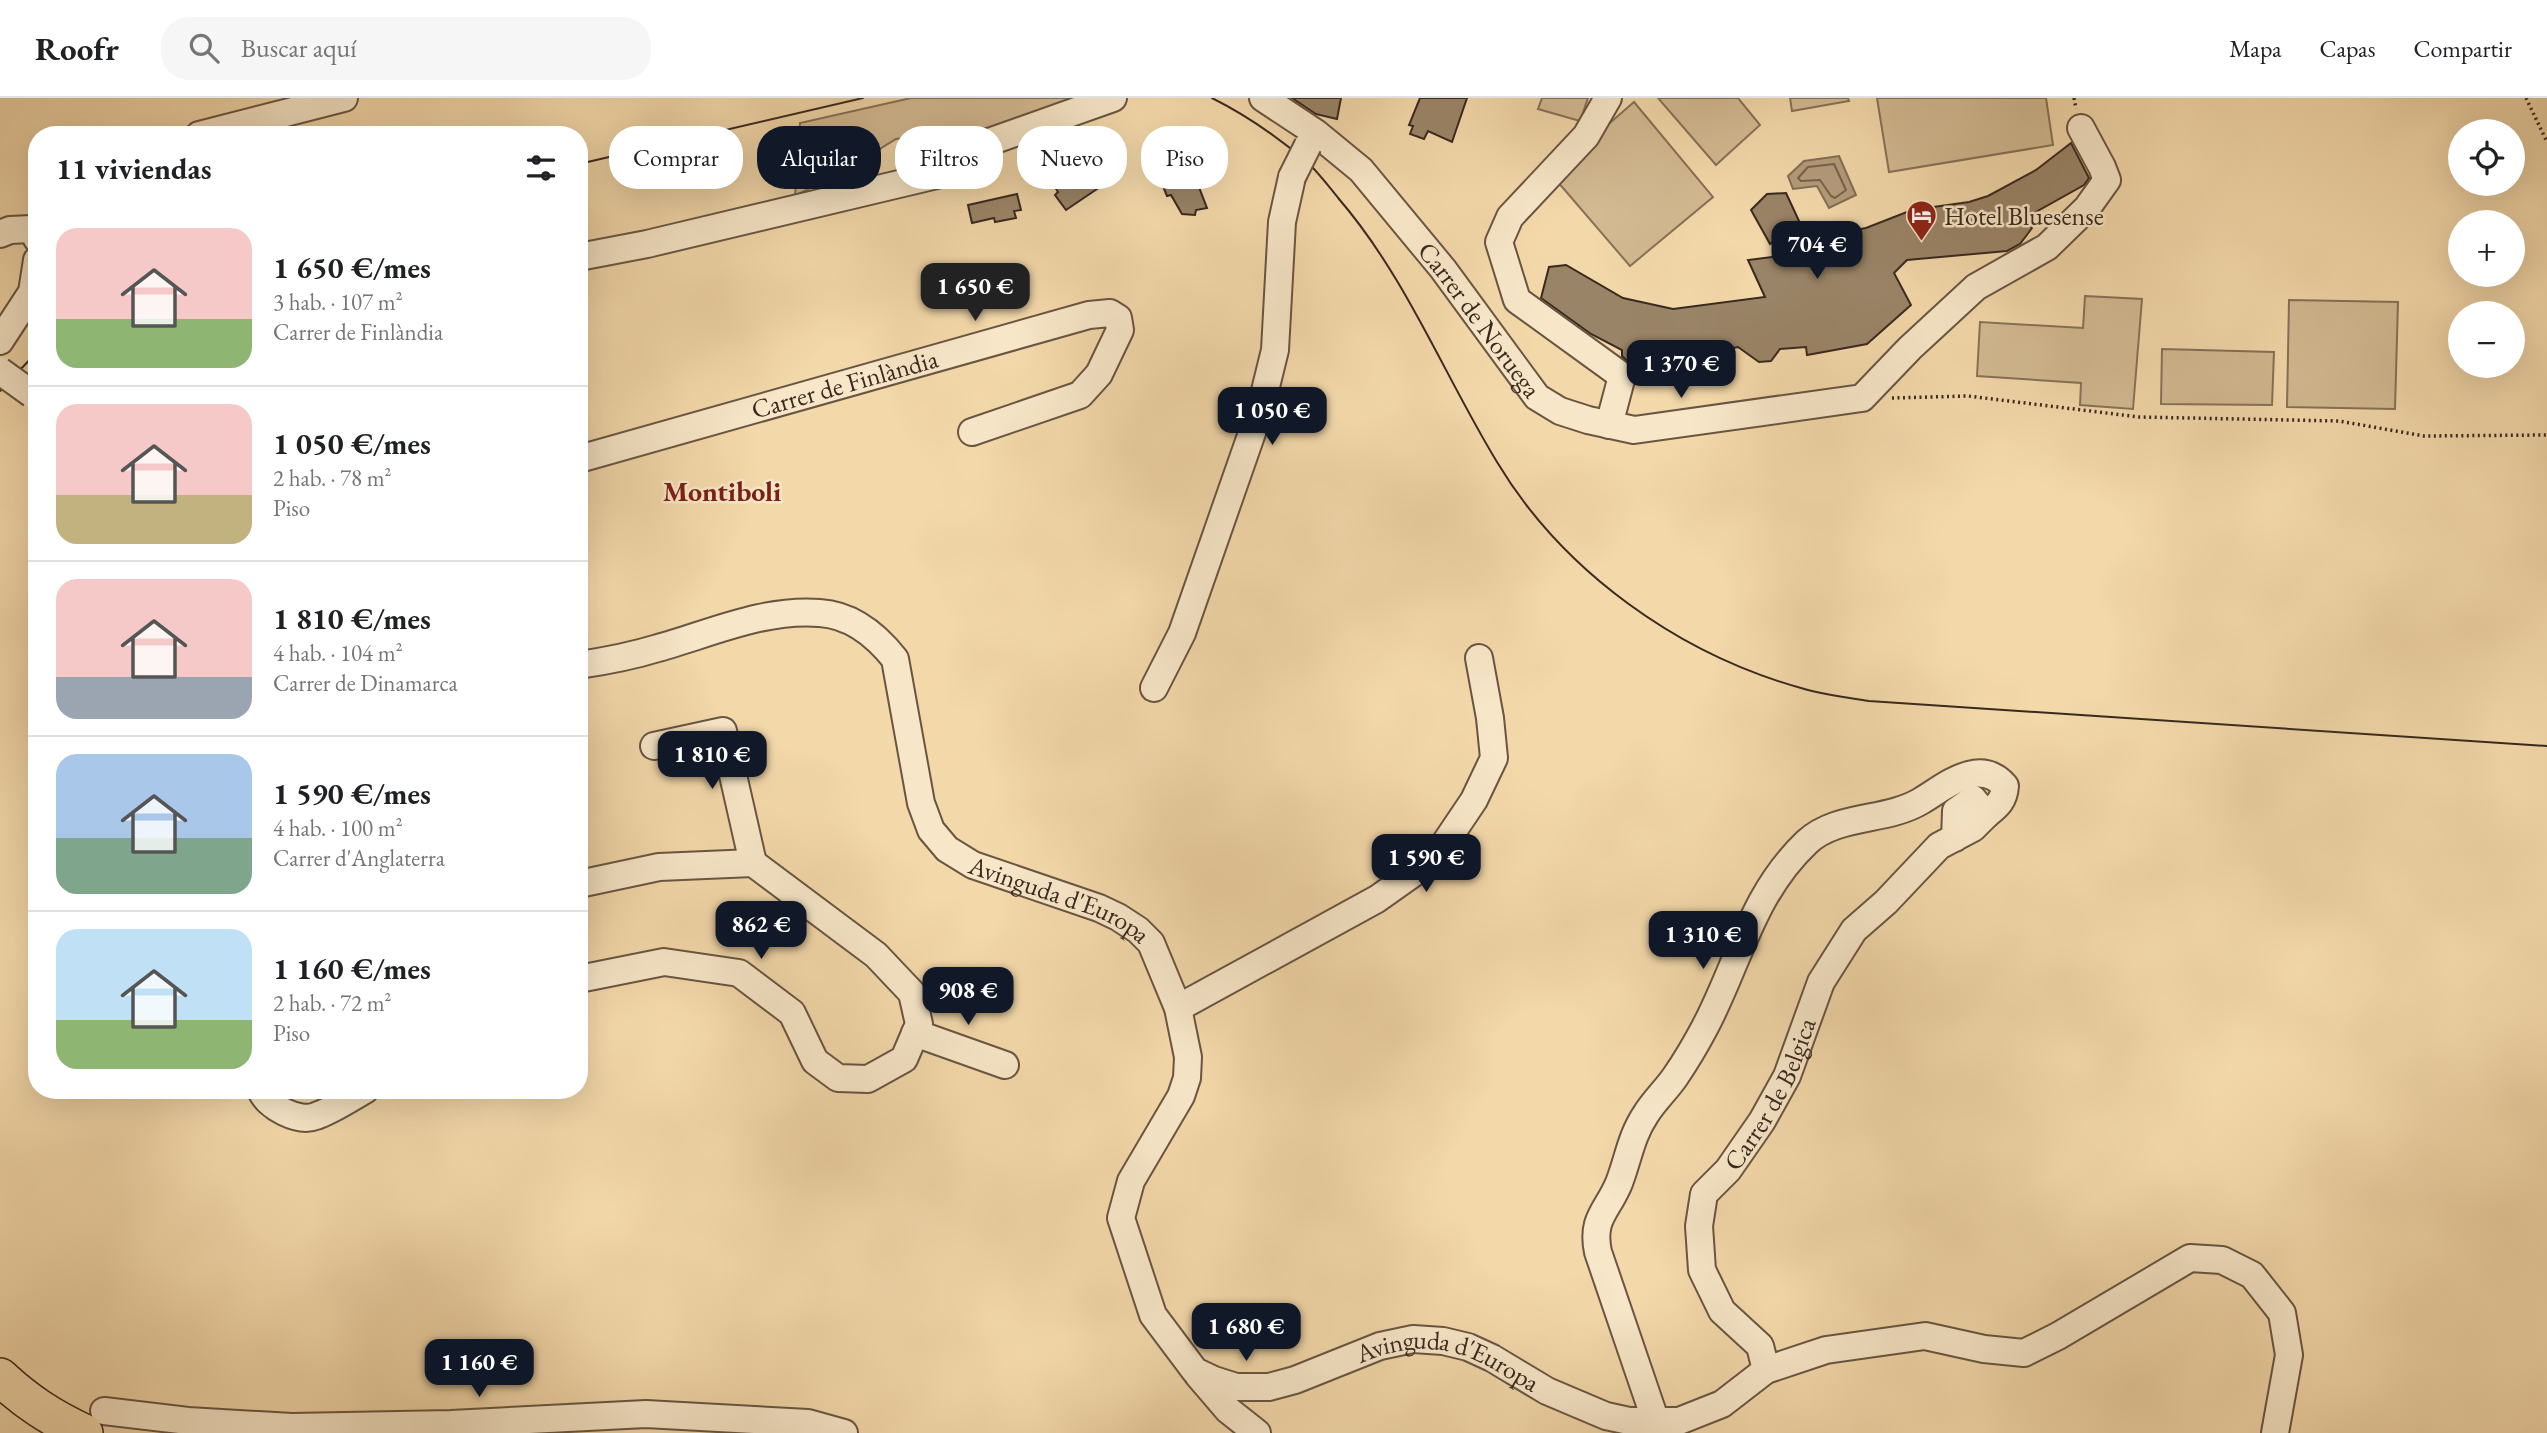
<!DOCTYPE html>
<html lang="es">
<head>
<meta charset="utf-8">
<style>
  :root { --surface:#fff; --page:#f6f6f6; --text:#202124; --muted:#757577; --line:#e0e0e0; --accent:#111827 }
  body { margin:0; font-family:"EB Garamond",serif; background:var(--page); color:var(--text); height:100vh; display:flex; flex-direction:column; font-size:26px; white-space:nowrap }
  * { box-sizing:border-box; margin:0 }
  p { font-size:23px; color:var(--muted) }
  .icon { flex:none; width:38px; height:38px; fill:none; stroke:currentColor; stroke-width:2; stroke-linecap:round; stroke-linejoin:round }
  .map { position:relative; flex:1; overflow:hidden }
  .sheet { position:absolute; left:28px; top:28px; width:560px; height:973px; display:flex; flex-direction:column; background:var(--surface); border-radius:28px; box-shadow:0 7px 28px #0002 }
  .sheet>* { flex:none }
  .top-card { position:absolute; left:609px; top:28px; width:665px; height:63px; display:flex; gap:14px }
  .tools { position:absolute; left:2448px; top:21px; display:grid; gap:14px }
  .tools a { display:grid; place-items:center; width:77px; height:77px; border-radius:50%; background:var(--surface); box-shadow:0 7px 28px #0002; font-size:35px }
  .price { position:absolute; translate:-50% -60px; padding:0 16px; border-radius:14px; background:var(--accent); color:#fff; font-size:23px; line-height:46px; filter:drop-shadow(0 2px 4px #0008) }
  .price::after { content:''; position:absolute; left:50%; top:42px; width:21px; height:16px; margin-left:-10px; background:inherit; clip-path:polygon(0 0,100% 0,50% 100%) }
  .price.selected { background:#222; color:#fff }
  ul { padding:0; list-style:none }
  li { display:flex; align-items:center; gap:21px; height:175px; padding:0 28px }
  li+li { border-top:2px solid var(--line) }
  li span { display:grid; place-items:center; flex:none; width:196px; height:140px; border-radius:21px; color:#555 }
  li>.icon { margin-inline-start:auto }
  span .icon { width:84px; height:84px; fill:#fffc; stroke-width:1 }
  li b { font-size:30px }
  h2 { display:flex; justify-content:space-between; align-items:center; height:84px; padding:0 28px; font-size:30px }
  .tag { padding:0 24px; border-radius:28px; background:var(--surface); box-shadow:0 7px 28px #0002; font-size:24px; line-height:63px }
  .tag.selected { background:var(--accent); color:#fff }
  header { display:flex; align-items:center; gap:42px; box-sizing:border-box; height:98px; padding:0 35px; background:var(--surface); border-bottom:2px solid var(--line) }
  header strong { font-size:33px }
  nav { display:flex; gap:38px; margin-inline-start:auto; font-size:24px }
  .search { width:490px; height:63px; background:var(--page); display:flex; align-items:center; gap:18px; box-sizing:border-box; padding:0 24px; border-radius:28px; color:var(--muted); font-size:26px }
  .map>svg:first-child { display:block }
  .green { fill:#d3ba92; stroke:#867258; stroke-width:2 }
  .water { fill:#b49c7b; stroke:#836e56; stroke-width:2 }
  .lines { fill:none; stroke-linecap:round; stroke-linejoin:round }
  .shore { stroke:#76624d; stroke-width:2 }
  .building { fill:#9a8467; stroke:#39291f; stroke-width:2 }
  .minor-casing { stroke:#685542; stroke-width:30 }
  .highway-casing { stroke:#39291f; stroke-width:40 }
  .path { stroke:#39291f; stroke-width:3.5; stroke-dasharray:2 3.5; stroke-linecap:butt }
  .minor { stroke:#f7e6c8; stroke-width:26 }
  .highway { stroke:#f3d8aa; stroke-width:37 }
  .tram { stroke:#39291f; stroke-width:2 }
  .minor-bridge-casing { stroke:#685542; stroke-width:30; stroke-linecap:butt }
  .minor-bridge { stroke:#f7e6c8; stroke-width:26 }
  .labels { text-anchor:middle; stroke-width:5; stroke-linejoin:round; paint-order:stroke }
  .poi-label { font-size:26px; fill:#39291f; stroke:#f7e6c8; text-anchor:start }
  .street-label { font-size:26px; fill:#39291f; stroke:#f7e6c8 }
  .neighbourhood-label { font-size:28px; font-weight:bold; fill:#7a1f14; stroke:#f7e6c8 }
</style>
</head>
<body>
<header>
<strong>Roofr</strong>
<div class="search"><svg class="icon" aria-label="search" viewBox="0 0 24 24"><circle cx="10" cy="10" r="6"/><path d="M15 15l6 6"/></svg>Buscar aquí</div>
<nav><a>Mapa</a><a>Capas</a><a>Compartir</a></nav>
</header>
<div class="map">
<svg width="2547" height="1335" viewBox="0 0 2547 1335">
  <rect width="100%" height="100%" fill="#f3d8aa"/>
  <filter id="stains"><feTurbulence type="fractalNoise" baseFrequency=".00286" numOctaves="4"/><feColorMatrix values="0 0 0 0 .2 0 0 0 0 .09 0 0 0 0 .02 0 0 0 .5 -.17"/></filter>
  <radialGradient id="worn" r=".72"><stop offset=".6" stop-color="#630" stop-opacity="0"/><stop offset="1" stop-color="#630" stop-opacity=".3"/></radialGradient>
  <!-- green -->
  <g class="green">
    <polygon points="911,0 1082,0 992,30 896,41 851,69 795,98 800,25"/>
    <polygon points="1542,0 1588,0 1580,23 1538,11"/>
    <polygon points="1658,0 1738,0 1760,27 1716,67"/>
    <polygon points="1790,0 1848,0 1849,3 1792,13"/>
    <polygon points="1877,0 2046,0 2053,47 1889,74"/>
    <polygon points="1634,4 1713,99 1630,168 1551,76"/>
    <polygon points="2085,198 2142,201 2133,311 2080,307 2081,285 1977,278 1980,224 2083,230"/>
    <polygon points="2289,202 2398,204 2395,311 2287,309"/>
    <polygon points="2162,251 2274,254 2272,307 2161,306"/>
  </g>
  <!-- water -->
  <polygon class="water" points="1839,58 1856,97 1829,110 1817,88 1793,91 1788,78 1804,63"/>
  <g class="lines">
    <!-- shore -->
    <polygon class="shore" points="1834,66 1846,92 1835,100 1831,98 1820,82 1801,83 1798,80 1808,69"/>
  </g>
  <!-- building -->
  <g class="building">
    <polygon points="1292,0 1341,0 1337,21 1316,16"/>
    <polygon points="1420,0 1467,0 1452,44 1428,33 1424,41 1410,36 1413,28 1409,27"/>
    <polygon points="1184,43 1191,59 1202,54 1203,57 1212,54 1218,69 1203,78 1204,81 1197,84 1207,110 1196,112 1195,117 1182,116 1171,97 1167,98 1160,81 1160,78 1165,77 1157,53"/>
    <polygon points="2071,45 2089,80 2084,87 2025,120 2032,130 2020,146 2007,153 1907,162 1894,175 1911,207 1867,246 1807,257 1806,249 1780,251 1771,263 1759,264 1738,249 1648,267 1637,273 1622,258 1622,252 1591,236 1541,200 1549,169 1566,167 1623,200 1673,211 1765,199 1748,162 1812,154 1830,137 1866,130 1912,112 1969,104 1988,98 2036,72"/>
    <polygon points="1103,51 1117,70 1097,84 1100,89 1066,112 1055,97 1058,94 1053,86 1060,80 1057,72 1077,58 1082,65"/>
    <polygon points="1786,95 1799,123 1770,146 1751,112 1767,96"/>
    <polygon points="1017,96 1021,112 1014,113 1016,120 995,124 994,120 972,125 968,107"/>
  </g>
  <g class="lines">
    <defs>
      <g id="minor">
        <path id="s1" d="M1263 0 1316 35 1361 72 1443 171 1537 299 1560 313 1588 322 1634 332 1862 300 1910 250 1976 189 2047 149 2087 110 2107 82 2102 69 2081 30"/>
        <polyline points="1608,0 1586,38 1510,119 1499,144 1517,202 1622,278 1609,327"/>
        <polyline points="199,37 344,0"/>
        <polyline points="0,136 10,132 32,131 37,141"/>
        <polyline points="579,159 647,146 941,76 989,44 1113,0"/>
        <polyline points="0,243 32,194 37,162"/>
        <path id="s2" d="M579 361 1089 217 1110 215 1118 220 1120 232 1099 276 1080 297 972 334"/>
        <path id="s3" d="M579 567C606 563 632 558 658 550 709 536 765 510 820 515 851 517 876 537 895 561L921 705 931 732 947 751 973 767 1099 810 1118 819 1138 832 1151 845 1178 910 1188 959 1187 980 1181 998 1131 1083 1121 1120 1153 1217 1195 1273 1214 1282 1236 1289H1269L1295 1282 1380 1248 1413 1241 1443 1243 1468 1249 1492 1260 1547 1293 1606 1318 1629 1323H1679L1722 1306 1766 1272 1826 1252 1925 1238 1984 1251 2024 1255 2058 1238 2190 1160 2222 1162 2252 1177 2282 1215 2289 1257 2275 1335"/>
        <polyline points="1154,590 1182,535 1261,309 1275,252 1282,124 1292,79"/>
        <polyline points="654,648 723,633 753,765"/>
        <polyline points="579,786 659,769 753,765 876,857 912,895 919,926 904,961 868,981 838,980 815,963 792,915 739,875 664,864 579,881"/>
        <polyline points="1178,910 1377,801 1435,760 1474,702 1494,660 1490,620 1479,560"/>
        <polyline points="915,935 1005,967"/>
        <path d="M261 992C267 1009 299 1025 316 1018 333 1012 349 1001 365 992"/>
        <path id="s4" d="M1766 1272 1760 1248 1722 1213 1702 1172 1699 1128 1704 1096 1728 1072 1762 1023 1787 978 1821 884 1854 832 1886 804 1939 748 1973 730 1986 717 1973 701 1956 713 1955 740"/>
        <polyline points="1198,1277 1228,1312 1257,1335"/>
        <polyline points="104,1313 188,1323 292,1329 451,1326 646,1316 808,1325 844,1335"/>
        <path d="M1656 1324 1598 1154C1591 1120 1607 1114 1619 1085 1628 1062 1631 1038 1646 1016 1654 1003 1666 992 1675 979 1686 963 1696 946 1705 929 1739 865 1751 797 1807 744 1837 716 1886 724 1921 703 1945 689 1979 658 2005 688 2004 703 1997 708 1986 717"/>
      </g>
      <path id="highway" d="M0 1279C27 1304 50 1319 84 1335"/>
    </defs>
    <!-- minor casing -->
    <use href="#minor" class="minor-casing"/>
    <!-- highway casing -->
    <use href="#highway" class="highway-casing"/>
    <!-- path -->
    <g class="path">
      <polyline points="2074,0 2076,11"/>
      <polyline points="2526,0 2547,44"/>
      <polyline points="1892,300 1968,298 2139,319 2339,323 2424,338 2547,337"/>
    </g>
    <!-- minor -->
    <use href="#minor" class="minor"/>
    <!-- highway -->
    <use href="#highway" class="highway"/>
    <!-- tram -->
    <g class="tram">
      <path d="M1212 0C1246 17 1278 39 1308 65 1319 75 1329 89 1339 101 1406 179 1444 277 1497 364 1563 474 1679 556 1801 590 1823 597 1846 599 1869 603L2547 648"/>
      <polyline points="579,66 863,0"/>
      <polyline points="0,293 37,254"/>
    </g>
    <defs>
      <g id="minor-bridge">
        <polyline points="1292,79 1308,47"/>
        <polyline points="0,273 32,296"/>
      </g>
    </defs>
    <!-- minor-bridge casing -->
    <use href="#minor-bridge" class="minor-bridge-casing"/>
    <!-- minor-bridge -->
    <use href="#minor-bridge" class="minor-bridge"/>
  </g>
  <!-- icons -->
  <defs>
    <symbol id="hotel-pin" viewBox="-11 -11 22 30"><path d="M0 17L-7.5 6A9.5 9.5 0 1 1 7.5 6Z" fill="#8f2418" stroke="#f7e6c8"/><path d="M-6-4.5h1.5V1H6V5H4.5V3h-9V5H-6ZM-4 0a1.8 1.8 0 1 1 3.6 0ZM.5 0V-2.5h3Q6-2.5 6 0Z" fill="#fff"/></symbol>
  </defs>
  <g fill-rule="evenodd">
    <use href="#hotel-pin" x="1904" y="100" width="35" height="47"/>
  </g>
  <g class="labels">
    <!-- poi labels -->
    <g class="poi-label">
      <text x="1944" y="127">Hotel Bluesense</text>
    </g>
    <!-- street labels -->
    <g class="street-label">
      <text dy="9" stroke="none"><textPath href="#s1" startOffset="313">Carrer de Noruega</textPath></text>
      <text dy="9" stroke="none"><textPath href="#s2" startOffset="276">Carrer de Finlàndia</textPath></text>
      <text dy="9" stroke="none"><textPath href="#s3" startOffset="662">Avinguda d'Europa</textPath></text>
      <text dy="9" stroke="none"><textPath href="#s4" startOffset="320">Carrer de Belgica</textPath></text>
      <text dy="9" stroke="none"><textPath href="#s3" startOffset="1502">Avinguda d'Europa</textPath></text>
    </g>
    <!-- neighbourhood labels -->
    <g class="neighbourhood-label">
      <text x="722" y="403">Montiboli</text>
    </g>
  </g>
  <rect width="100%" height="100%" filter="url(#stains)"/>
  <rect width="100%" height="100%" fill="url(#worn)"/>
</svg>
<div class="tools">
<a><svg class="icon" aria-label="locate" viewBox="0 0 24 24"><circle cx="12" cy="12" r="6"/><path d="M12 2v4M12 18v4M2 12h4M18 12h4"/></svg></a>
<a>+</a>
<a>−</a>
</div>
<b class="price" style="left:1817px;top:183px">704 €</b>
<b class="price selected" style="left:975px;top:225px">1 650 €</b>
<b class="price" style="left:1681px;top:302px">1 370 €</b>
<b class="price" style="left:1272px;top:349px">1 050 €</b>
<b class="price" style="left:712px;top:693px">1 810 €</b>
<b class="price" style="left:1426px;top:796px">1 590 €</b>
<b class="price" style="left:761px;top:863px">862 €</b>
<b class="price" style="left:1703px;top:873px">1 310 €</b>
<b class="price" style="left:968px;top:929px">908 €</b>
<b class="price" style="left:1246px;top:1265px">1 680 €</b>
<b class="price" style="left:479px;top:1301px">1 160 €</b>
<div class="top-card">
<a class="tag">Comprar</a>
<a class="tag selected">Alquilar</a>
<a class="tag">Filtros</a>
<a class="tag">Nuevo</a>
<a class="tag">Piso</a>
</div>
<section class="sheet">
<h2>11 viviendas<svg class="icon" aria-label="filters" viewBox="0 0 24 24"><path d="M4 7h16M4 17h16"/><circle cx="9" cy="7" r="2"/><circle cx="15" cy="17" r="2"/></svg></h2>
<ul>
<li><span style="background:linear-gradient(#f6c9c9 65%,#8fb573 0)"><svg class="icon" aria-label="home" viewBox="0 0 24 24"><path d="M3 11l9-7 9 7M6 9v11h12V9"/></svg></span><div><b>1 650 €/mes</b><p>3 hab. · 107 m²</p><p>Carrer de Finlàndia</p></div></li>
<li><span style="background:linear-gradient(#f6c9c9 65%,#c2b280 0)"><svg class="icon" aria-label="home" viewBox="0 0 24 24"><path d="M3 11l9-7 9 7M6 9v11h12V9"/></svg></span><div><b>1 050 €/mes</b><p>2 hab. · 78 m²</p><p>Piso</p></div></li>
<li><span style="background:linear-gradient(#f6c9c9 70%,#9aa5b1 0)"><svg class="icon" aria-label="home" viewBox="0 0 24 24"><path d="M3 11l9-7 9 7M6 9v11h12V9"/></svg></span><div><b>1 810 €/mes</b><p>4 hab. · 104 m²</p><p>Carrer de Dinamarca</p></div></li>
<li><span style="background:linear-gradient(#a9c7e8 60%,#7fa58c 0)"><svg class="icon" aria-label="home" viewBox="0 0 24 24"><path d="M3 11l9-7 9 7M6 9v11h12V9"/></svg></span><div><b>1 590 €/mes</b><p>4 hab. · 100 m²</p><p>Carrer d'Anglaterra</p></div></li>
<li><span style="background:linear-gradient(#bfe0f5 65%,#8fb573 0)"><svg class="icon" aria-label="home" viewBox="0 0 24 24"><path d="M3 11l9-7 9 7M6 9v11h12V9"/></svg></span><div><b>1 160 €/mes</b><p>2 hab. · 72 m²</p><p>Piso</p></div></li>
</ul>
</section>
</div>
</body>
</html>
